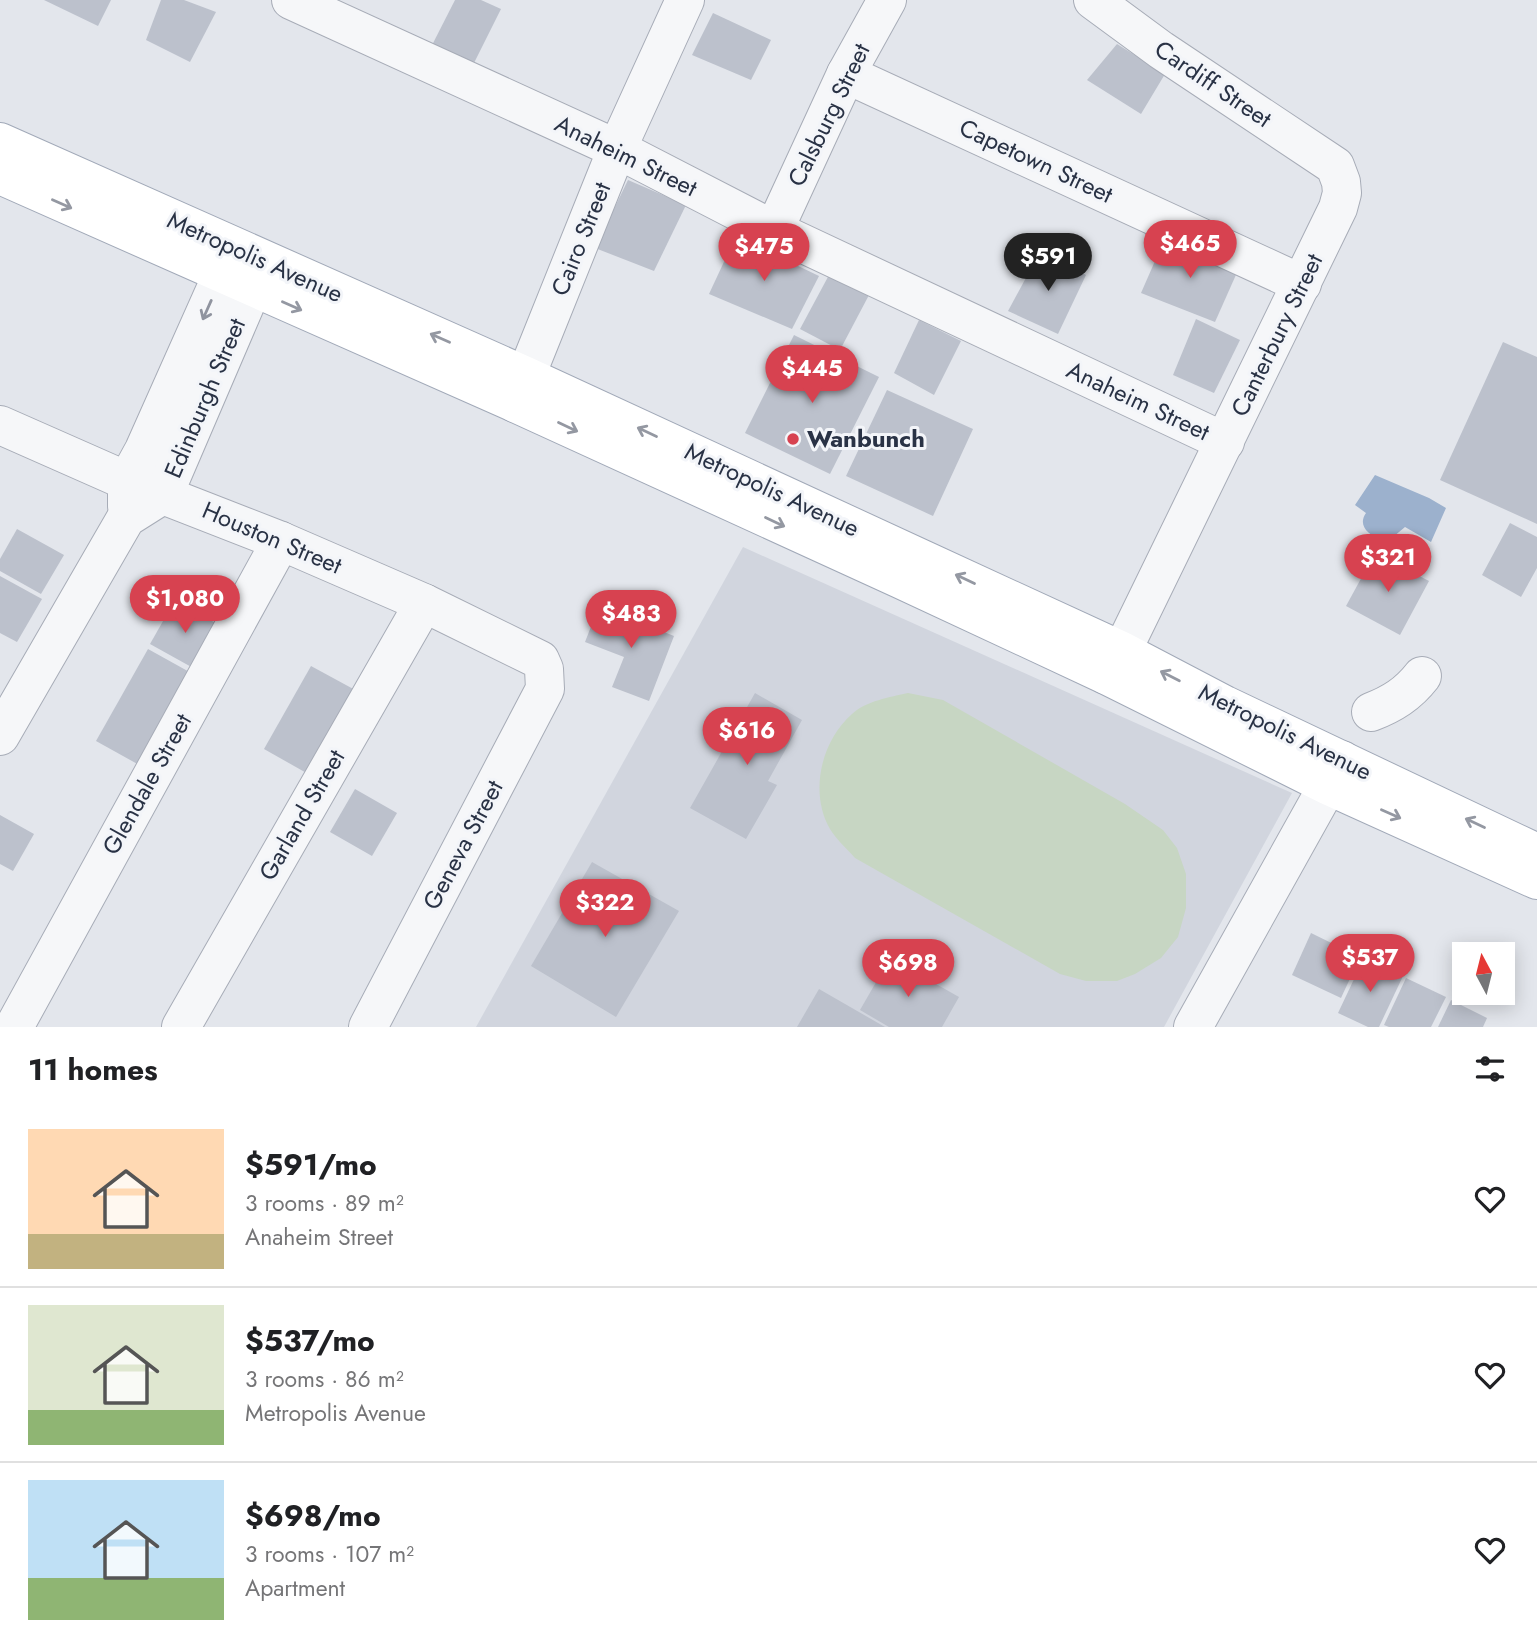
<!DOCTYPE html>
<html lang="en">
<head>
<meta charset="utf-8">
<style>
  :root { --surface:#fff; --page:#f2f2f2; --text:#202124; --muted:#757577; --line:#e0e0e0; --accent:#d74250 }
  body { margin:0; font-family:Jost,sans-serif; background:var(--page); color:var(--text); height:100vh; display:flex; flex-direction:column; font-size:26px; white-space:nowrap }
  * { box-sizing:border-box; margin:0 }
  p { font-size:23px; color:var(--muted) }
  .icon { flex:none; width:38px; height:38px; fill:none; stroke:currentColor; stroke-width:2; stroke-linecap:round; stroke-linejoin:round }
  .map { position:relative; height:1027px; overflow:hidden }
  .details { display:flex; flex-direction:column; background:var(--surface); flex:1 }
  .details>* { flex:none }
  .needle { width:46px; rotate:353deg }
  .buttons { position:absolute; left:1452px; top:942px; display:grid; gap:14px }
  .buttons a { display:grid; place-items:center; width:63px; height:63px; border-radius:0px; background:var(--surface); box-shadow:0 4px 18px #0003; font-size:35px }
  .price { position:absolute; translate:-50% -60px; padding:0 16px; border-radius:24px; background:var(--accent); color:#fff; font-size:23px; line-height:46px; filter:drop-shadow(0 2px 4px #0008) }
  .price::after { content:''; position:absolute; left:50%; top:42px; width:21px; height:16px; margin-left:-10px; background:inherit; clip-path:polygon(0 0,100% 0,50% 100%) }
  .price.selected { background:#222; color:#fff }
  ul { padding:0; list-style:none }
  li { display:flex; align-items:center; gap:21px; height:175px; padding:0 28px }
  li+li { border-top:2px solid var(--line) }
  li span { display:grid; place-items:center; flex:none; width:196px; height:140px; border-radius:0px; color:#555 }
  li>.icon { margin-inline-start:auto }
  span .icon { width:84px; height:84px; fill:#fffc; stroke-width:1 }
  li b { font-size:30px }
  h2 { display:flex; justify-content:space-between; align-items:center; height:84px; padding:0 28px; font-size:30px }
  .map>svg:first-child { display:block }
  .built { fill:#d1d5de }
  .green { fill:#c7d6c3 }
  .water { fill:#9cb1cd }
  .building { fill:#bcc1cc }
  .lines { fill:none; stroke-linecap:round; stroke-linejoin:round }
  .minor-casing { stroke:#a7acb7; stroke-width:40 }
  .major-casing { stroke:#a1a9b8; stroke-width:40 }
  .minor { stroke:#f6f7f9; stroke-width:38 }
  .major { stroke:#fff; stroke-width:38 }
  .oneway { stroke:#9498a2 }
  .oneway2 { stroke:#90949f }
  .poi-dot { fill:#d74250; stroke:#f3f5f9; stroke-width:2.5 }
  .labels { text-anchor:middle; stroke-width:6; stroke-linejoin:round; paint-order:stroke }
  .street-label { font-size:24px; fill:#293245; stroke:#f3f5f9 }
  .poi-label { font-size:24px; font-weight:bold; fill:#293245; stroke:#f3f5f9; text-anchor:start }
</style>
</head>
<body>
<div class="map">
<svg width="1537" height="1027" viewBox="0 0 1537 1027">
  <rect width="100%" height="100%" fill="#e3e6ec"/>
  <!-- built -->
  <polygon class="built" points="743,547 1292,793 1164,1027 476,1027"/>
  <!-- green -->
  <path class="green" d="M908 693 943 700 1125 804 1163 830 1177 848 1186 874V908L1178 937 1161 958 1135 974 1117 981H1086L1060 974 855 858C847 849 836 839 830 829 809 793 821 741 852 714 866 701 890 697 908 693Z"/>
  <!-- water -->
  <path class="water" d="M1375 475 1429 498 1446 508 1431 542 1405 527 1393 537 1381 540C1369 535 1357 526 1366 513L1355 505Z"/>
  <!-- building -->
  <g class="building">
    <polygon points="44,0 111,0 98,26"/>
    <polygon points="161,0 184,0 216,12 190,62 146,40"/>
    <polygon points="455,0 481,0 501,9 469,73 428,53"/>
    <polygon points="713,13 771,40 751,80 692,55"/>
    <polygon points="1117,44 1165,74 1141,114 1087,80"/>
    <polygon points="628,180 686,205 654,271 595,248"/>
    <polygon points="736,236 819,276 792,329 709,294"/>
    <polygon points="1166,236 1239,268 1215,322 1141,293"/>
    <polygon points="1041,250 1086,275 1058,334 1008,311"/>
    <polygon points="829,275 869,295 840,350 800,329"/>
    <polygon points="1196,319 1240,340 1214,393 1173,375"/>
    <polygon points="919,320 961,341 934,395 894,373"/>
    <polygon points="794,335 879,377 830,474 745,433"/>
    <polygon points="1503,342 1537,357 1537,524 1440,480"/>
    <polygon points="887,390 973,429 933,516 846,476"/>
    <polygon points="1510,523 1537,537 1537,568 1521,597 1482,575"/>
    <polygon points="17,529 64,555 41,594 0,571 0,559"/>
    <polygon points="1375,553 1429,581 1400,635 1346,606"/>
    <polygon points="0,576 42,599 17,642 0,633"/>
    <polygon points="175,600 219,625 195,669 150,644"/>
    <polygon points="599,606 674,636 649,701 612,687 624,657 585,642"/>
    <polygon points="148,649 193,674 141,766 96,741"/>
    <polygon points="311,666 357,691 310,775 264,749"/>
    <polygon points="755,693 802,720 768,781 777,785 746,839 690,808"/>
    <polygon points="355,789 397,813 372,856 330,832"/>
    <polygon points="0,815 34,834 13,871 0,864"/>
    <polygon points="592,862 679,911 616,1017 531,966"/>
    <polygon points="1311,933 1360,957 1341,998 1292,975"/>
    <polygon points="890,958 959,997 942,1027 889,1027 860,1010"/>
    <polygon points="1364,958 1403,976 1379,1027 1368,1027 1338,1013"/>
    <polygon points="1406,978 1446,997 1431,1027 1389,1027 1384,1025"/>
    <polygon points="819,989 885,1027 797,1027"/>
    <polygon points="1451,1000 1487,1018 1483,1027 1438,1027"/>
  </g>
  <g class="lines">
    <defs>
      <g id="minor">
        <polyline points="291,0 617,149 774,230 1225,442"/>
        <polyline points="1093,0 1161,50 1335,166 1341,182 1342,193 1338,208 1122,651 1106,675"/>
        <polyline points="846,74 1302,284"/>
        <polyline points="774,230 846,74 887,0"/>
        <polyline points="515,403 617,149 685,0"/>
        <polyline points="0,425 127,481 281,541 424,603 540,660 544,669 545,689 368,1027"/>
        <polyline points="127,506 127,481 144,450 234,248"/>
        <path d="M1371 712C1392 704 1408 694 1422 676"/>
        <polyline points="0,736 126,518 164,494 252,289 262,260"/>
        <polyline points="14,1027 281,541"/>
        <polyline points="181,1027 424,603"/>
        <polyline points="1193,1027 1342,760"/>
      </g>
      <g id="major">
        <polyline points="0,142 526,376 922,559 1122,651 1225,705 1537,853"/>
        <polyline points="0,175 515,403 900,579 1106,675 1329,786 1537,880"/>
      </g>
    </defs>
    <!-- minor casing -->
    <use href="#minor" class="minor-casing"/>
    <!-- major casing -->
    <use href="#major" class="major-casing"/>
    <!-- minor -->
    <use href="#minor" class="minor"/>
    <!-- major -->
    <use href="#major" class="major"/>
  </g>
  <!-- one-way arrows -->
  <defs><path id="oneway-shaft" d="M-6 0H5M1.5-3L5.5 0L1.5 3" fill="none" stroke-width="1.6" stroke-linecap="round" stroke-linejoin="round" transform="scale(1.75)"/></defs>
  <g class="oneway">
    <use href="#oneway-shaft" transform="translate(62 204) rotate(24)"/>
    <use href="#oneway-shaft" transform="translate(292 306) rotate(24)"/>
    <use href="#oneway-shaft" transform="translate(440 338) rotate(-156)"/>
    <use href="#oneway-shaft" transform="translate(568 427) rotate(25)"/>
    <use href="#oneway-shaft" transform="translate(647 432) rotate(-155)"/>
    <use href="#oneway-shaft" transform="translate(775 522) rotate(25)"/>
    <use href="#oneway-shaft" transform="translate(965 579) rotate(-155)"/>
    <use href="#oneway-shaft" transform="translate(1170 676) rotate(-153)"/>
    <use href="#oneway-shaft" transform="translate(1391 814) rotate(24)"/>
    <use href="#oneway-shaft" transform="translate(1475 823) rotate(-155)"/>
  </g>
  <use class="oneway2" href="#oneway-shaft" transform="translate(207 310) rotate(114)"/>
  <!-- markers -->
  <circle class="poi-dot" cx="793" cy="439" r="7"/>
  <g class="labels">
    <!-- street labels -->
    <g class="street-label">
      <text transform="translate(1213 84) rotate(34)" y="8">Cardiff Street</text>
      <text transform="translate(829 115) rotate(-64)" y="8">Calsburg Street</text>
      <text transform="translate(626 156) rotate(26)" y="8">Anaheim Street</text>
      <text transform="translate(1036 161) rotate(25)" y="8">Capetown Street</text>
      <text transform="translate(581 239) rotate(-68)" y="8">Cairo Street</text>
      <text transform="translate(255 257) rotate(24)" y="8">Metropolis Avenue</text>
      <text transform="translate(1277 335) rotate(-64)" y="8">Canterbury Street</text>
      <text transform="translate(205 398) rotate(-67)" y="8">Edinburgh Street</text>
      <text transform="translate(1138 401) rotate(25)" y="8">Anaheim Street</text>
      <text transform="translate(772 490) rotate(25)" y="8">Metropolis Avenue</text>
      <text transform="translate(272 538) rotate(23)" y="8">Houston Street</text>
      <text transform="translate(1285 732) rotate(26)" y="8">Metropolis Avenue</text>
      <text transform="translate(147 784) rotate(-61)" y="8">Glendale Street</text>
      <text transform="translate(302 815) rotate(-60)" y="8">Garland Street</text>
      <text transform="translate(463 845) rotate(-62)" y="8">Geneva Street</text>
    </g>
    <!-- poi labels -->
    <g class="poi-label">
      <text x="807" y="447">Wanbunch</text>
    </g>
  </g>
</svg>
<div class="buttons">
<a><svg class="needle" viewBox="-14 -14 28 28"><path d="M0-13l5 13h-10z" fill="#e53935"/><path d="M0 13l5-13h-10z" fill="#757577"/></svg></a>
</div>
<b class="price" style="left:1190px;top:280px">$465</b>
<b class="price" style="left:764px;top:283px">$475</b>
<b class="price selected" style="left:1048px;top:293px">$591</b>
<b class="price" style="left:812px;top:405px">$445</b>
<b class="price" style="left:1388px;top:594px">$321</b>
<b class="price" style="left:185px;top:635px">$1,080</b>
<b class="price" style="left:631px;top:650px">$483</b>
<b class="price" style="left:747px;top:767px">$616</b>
<b class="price" style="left:605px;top:939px">$322</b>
<b class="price" style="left:1370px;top:994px">$537</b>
<b class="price" style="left:908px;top:999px">$698</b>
</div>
<section class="details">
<h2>11 homes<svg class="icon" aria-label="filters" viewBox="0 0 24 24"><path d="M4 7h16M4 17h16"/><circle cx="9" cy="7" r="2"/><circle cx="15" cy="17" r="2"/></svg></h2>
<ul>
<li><span style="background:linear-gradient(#ffd9b3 75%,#c2b280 0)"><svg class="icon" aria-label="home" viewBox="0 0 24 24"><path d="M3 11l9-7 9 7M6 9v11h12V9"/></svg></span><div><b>$591/mo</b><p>3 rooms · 89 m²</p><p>Anaheim Street</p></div><svg class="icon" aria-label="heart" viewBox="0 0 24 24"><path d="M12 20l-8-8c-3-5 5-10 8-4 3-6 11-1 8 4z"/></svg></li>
<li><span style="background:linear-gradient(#dfe7d0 75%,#8fb573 0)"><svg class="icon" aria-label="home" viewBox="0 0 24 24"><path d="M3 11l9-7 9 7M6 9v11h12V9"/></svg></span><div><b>$537/mo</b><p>3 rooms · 86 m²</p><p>Metropolis Avenue</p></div><svg class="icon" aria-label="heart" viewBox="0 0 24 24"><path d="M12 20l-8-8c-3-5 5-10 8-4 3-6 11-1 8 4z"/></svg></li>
<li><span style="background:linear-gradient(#bfe0f5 70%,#8fb573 0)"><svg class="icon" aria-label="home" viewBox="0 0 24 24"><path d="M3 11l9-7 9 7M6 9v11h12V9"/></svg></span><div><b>$698/mo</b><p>3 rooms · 107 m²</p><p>Apartment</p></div><svg class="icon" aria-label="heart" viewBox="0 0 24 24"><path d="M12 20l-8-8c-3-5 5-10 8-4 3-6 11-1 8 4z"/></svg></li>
</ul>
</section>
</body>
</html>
